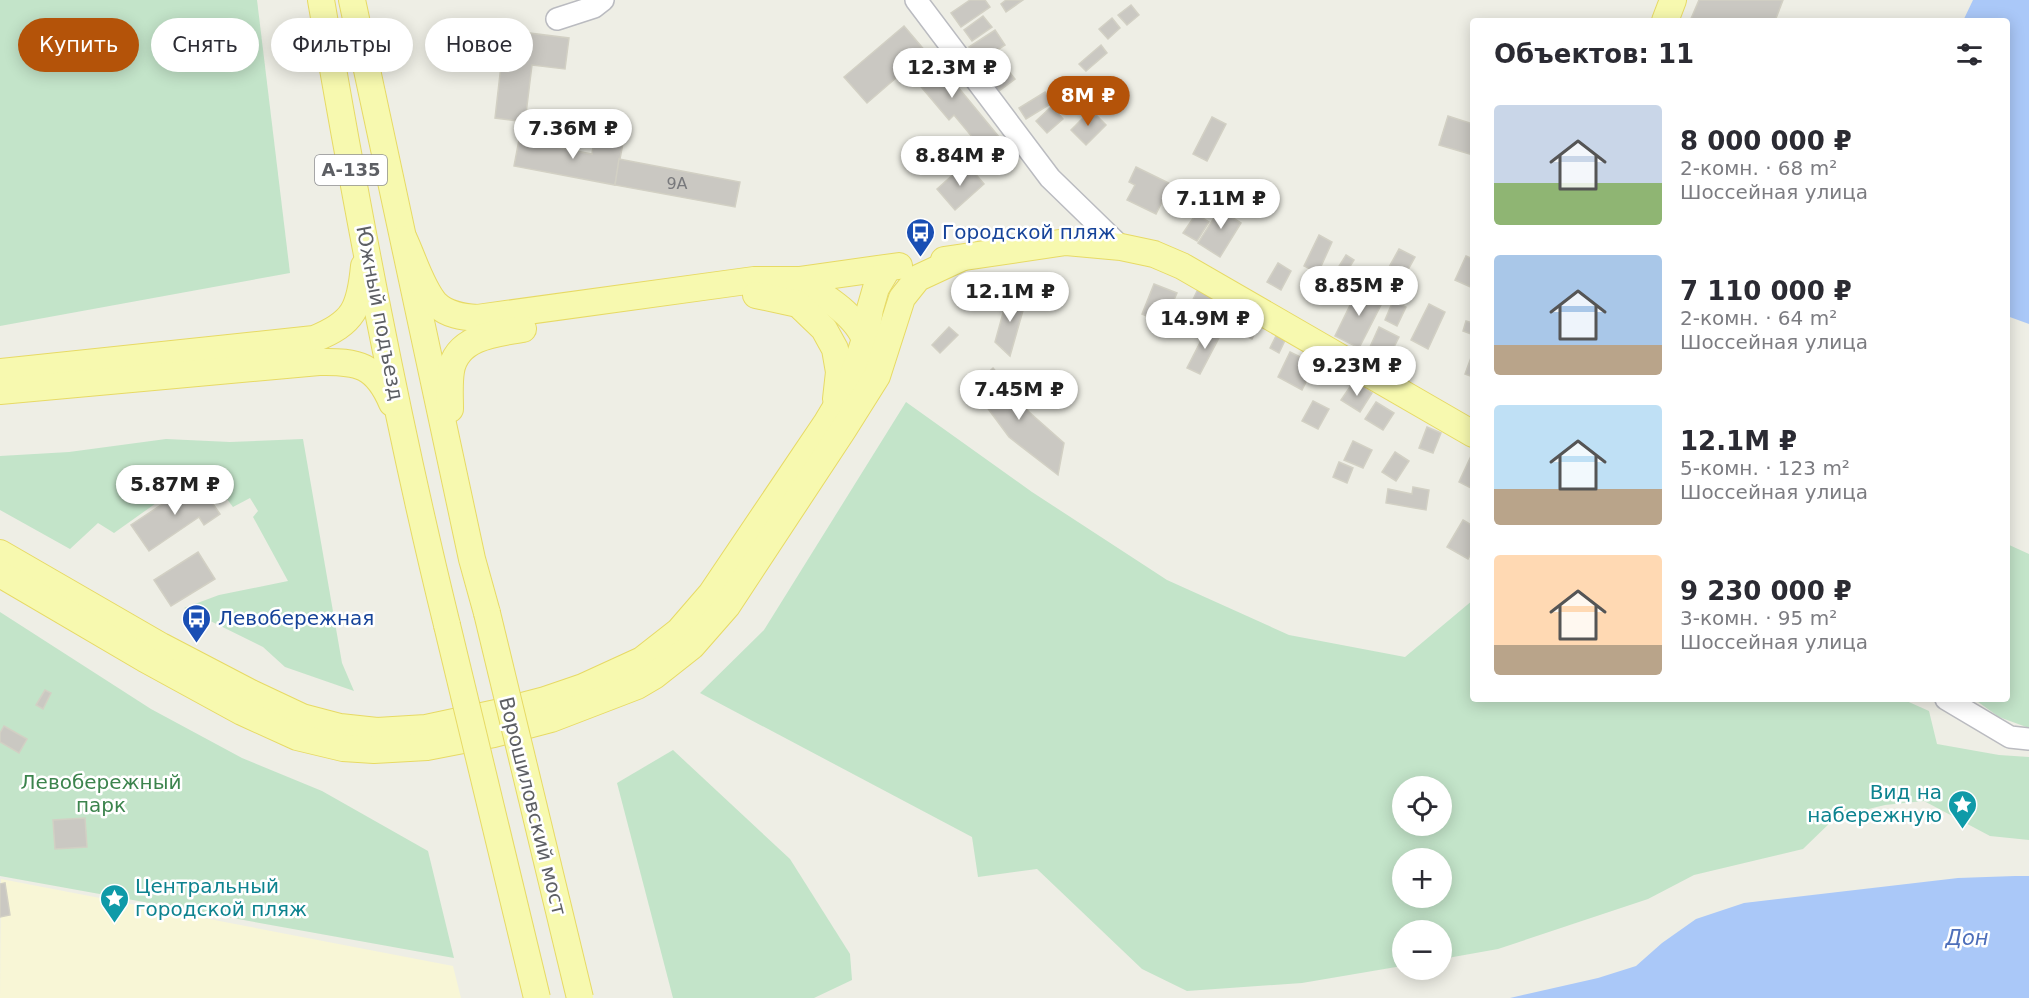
<!DOCTYPE html>
<html lang="ru">
<head>
<meta charset="utf-8">
<style>
  :root { --surface:#fff; --page:#f7f7f7; --text:#2b2b33; --muted:#7c7c81; --accent:#b45309 }
  body { margin:0; font-family:"DejaVu Sans",sans-serif; background:var(--page); color:var(--text); height:100vh; display:flex; flex-direction:column; font-size:22px; white-space:nowrap }
  * { box-sizing:border-box; margin:0 }
  p { font-size:20px; color:var(--muted) }
  .icon { flex:none; width:33px; height:33px; fill:none; stroke:currentColor; stroke-width:2; stroke-linecap:round; stroke-linejoin:round }
  .map { position:relative; flex:1; overflow:hidden }
  .panel { position:absolute; left:1470px; top:18px; width:540px; height:684px; display:flex; flex-direction:column; background:var(--surface); border-radius:6px; box-shadow:0 3px 15px #0003 }
  .panel>* { flex:none }
  .hud { position:absolute; left:18px; top:18px; width:570px; height:54px; display:flex; gap:12px }
  .fabs { position:absolute; left:1392px; top:776px; display:grid; gap:12px }
  .fabs a { display:grid; place-items:center; width:60px; height:60px; border-radius:50%; background:var(--surface); box-shadow:0 3px 15px #0003; font-size:30px }
  .price { position:absolute; translate:-50% -51px; padding:0 14px; border-radius:21px; background:#fff; color:#222; font-size:20px; line-height:39px; filter:drop-shadow(0 2px 3px #0008) }
  .price::after { content:''; position:absolute; left:50%; top:36px; width:18px; height:14px; margin-left:-9px; background:inherit; clip-path:polygon(0 0,100% 0,50% 100%) }
  .price.active { background:var(--accent); color:#fff }
  ul { padding:0; list-style:none }
  li { display:flex; align-items:center; gap:18px; height:150px; padding:0 24px }
  li span { display:grid; place-items:center; flex:none; width:168px; height:120px; border-radius:6px; color:#555 }
  li>.icon { margin-inline-start:auto }
  span .icon { width:72px; height:72px; fill:#fffc; stroke-width:1 }
  li b { font-size:26px }
  h2 { display:flex; justify-content:space-between; align-items:center; height:72px; padding:0 24px; font-size:26px }
  .pill { padding:0 21px; border-radius:27px; background:var(--surface); box-shadow:0 3px 15px #0003; font-size:21px; line-height:54px }
  .pill.active { background:var(--accent); color:#fff }
  .map>svg:first-child { display:block }
  .green { fill:#c3e4c9; fill-rule:evenodd }
  .sand { fill:#f8f6d6 }
  .water { fill:#aac8f8 }
  .building { fill:#cac8c2; stroke:#d2d0c4; stroke-width:1.5 }
  .lines { fill:none; stroke-linecap:round; stroke-linejoin:round }
  .minor-casing { stroke:#babbc0; stroke-width:24 }
  .major-casing { stroke:#e7da65; stroke-width:28 }
  .minor { stroke:#fff; stroke-width:21 }
  .major { stroke:#f7f9af; stroke-width:26 }
  .major-bridge-casing { stroke:#e7da65; stroke-width:28; stroke-linecap:butt }
  .major-bridge { stroke:#f7f9af; stroke-width:26 }
  .labels { text-anchor:middle; stroke-width:5; stroke-linejoin:round; paint-order:stroke }
  .number-label { font-size:16px; fill:#78797c }
  .shield { fill:#fff; stroke:#8e8f92; stroke-width:1.5 }
  .shield-label { font-size:18px; font-weight:bold; fill:#5d5f64 }
  .transit-label { font-size:20px; fill:#164399; stroke:#fff; text-anchor:start }
  .street-label { font-size:20px; fill:#5d5f64; stroke:#fff }
  .park-label { font-size:20px; fill:#3c844d; stroke:#fff }
  .culture-label { font-size:20px; fill:#0d838f; stroke:#fff; text-anchor:end }
  .water-label { font-size:21px; font-style:italic; fill:#4e6fba; stroke:#fff }
</style>
</head>
<body>
<div class="map">
<svg width="2029" height="998" viewBox="0 0 2029 998">
  <rect width="100%" height="100%" fill="#eeeee5"/>
  <!-- green -->
  <g class="green">
    <polygon points="0,0 257,0 290,273 0,326"/>
    <path d="M906 402 1032 492 1167 580 1289 635 1405 657 1473 600V699H1902L1929 711 1937 744 1999 755 2029 757V840L1990 836 1924 801 1885 805 1836 817 1803 849 1694 875 1648 899 1498 949 1442 959V930H1402V966L1302 983 1187 991 1142 969 1037 869 978 877 972 837 700 693 764 630ZM1402 786H1442V825H1402ZM1402 858H1442V897H1402Z"/>
    <polygon points="166,439 230,442 303,439 342,663 354,691 285,667 263,647 184,608 219,595 288,581 253,517 258,511 250,498 233,507 204,469 114,533 98,523 70,549 0,510 0,456 69,452"/>
    <polygon points="2007,544 2029,554 2029,728 1999,717 1974,699 2007,699"/>
    <polygon points="0,612 151,709 242,758 322,791 428,851 454,958 0,876"/>
    <polygon points="673,750 790,859 850,954 852,980 814,998 673,998 617,783"/>
  </g>
  <!-- sand -->
  <polygon class="sand" points="1,879 453,966 461,998 0,998"/>
  <!-- water -->
  <g class="water">
    <polygon points="1973,0 2029,0 2029,324 2007,316 2007,21 1963,21"/>
    <polygon points="2015,876 2029,876 2029,998 1510,998 1598,978 1636,966 1662,943 1696,919 1744,903 1958,878"/>
  </g>
  <!-- building -->
  <g class="building">
    <polygon points="970,0 985,0 990,7 961,27 951,13"/>
    <polygon points="1006,0 1023,0 1006,12 1001,4"/>
    <polygon points="1699,0 1783,0 1775,21 1690,21"/>
    <polygon points="1131,5 1139,15 1127,25 1118,15"/>
    <polygon points="983,16 992,27 972,41 964,30"/>
    <polygon points="1112,18 1120,28 1108,39 1099,29"/>
    <polygon points="904,26 926,52 867,103 844,77"/>
    <polygon points="505,30 569,38 565,69 532,65 525,122 495,118"/>
    <polygon points="995,30 1005,45 979,62 969,47"/>
    <polygon points="1101,45 1107,53 1086,71 1079,64"/>
    <polygon points="929,52 999,137 983,150 954,115 949,120 907,70"/>
    <polygon points="1003,64 1015,79 999,91 987,76"/>
    <polygon points="1045,92 1052,103 1026,119 1019,108"/>
    <polygon points="1052,106 1063,119 1047,133 1036,121"/>
    <polygon points="1091,110 1106,125 1086,145 1071,130"/>
    <polygon points="1448,116 1473,124 1473,155 1439,145"/>
    <polygon points="1212,117 1226,124 1207,161 1193,154"/>
    <polygon points="594,138 623,143 615,185 514,166 519,140 592,154"/>
    <polygon points="619,159 740,182 735,207 615,185"/>
    <polygon points="966,163 984,184 955,210 937,189"/>
    <polygon points="1136,167 1177,187 1170,201 1164,198 1156,214 1127,200 1135,185 1129,182"/>
    <polygon points="1226,199 1237,205 1230,216 1241,223 1220,257 1198,243"/>
    <polygon points="1196,214 1209,222 1197,241 1183,233"/>
    <polygon points="1319,235 1332,242 1318,273 1304,266"/>
    <polygon points="1399,249 1415,257 1404,277 1388,269"/>
    <polygon points="1346,255 1354,260 1344,276 1336,271"/>
    <polygon points="1466,256 1473,259 1473,288 1455,280"/>
    <polygon points="1278,263 1291,271 1281,290 1267,282"/>
    <polygon points="1154,284 1177,293 1164,323 1142,314"/>
    <polygon points="1199,287 1214,294 1202,321 1186,314"/>
    <polygon points="1359,287 1384,299 1359,348 1335,336"/>
    <polygon points="1008,295 1026,300 1010,356 995,342"/>
    <polygon points="1393,301 1406,307 1397,326 1385,320"/>
    <polygon points="1429,304 1445,312 1428,349 1411,340"/>
    <polygon points="1243,314 1260,322 1252,339 1235,331"/>
    <polygon points="1466,321 1473,323 1471,334 1463,331"/>
    <polygon points="1209,325 1222,332 1200,374 1187,368"/>
    <polygon points="949,327 958,335 940,353 932,345"/>
    <polygon points="1379,327 1399,337 1389,357 1370,347"/>
    <polygon points="1279,330 1288,334 1279,353 1270,348"/>
    <polygon points="1290,352 1315,364 1302,390 1278,377"/>
    <polygon points="1473,352 1473,377 1465,374"/>
    <polygon points="993,368 1029,412 1064,443 1058,475 1009,437 972,387"/>
    <polygon points="1354,381 1372,393 1360,412 1341,400"/>
    <polygon points="1313,401 1329,409 1318,429 1302,421"/>
    <polygon points="1376,402 1394,413 1383,430 1365,419"/>
    <polygon points="1427,427 1441,433 1433,453 1419,448"/>
    <polygon points="1353,441 1372,450 1363,468 1344,460"/>
    <polygon points="1395,452 1409,461 1396,481 1382,472"/>
    <polygon points="1471,456 1473,457 1473,489 1459,482"/>
    <polygon points="1339,462 1353,468 1347,483 1333,477"/>
    <polygon points="197,481 220,514 204,525 199,517 149,551 131,525"/>
    <polygon points="1413,487 1429,490 1426,510 1386,503 1388,489 1412,494"/>
    <polygon points="1463,520 1473,526 1473,550 1468,559 1447,547"/>
    <polygon points="198,552 215,579 171,606 154,580"/>
    <polygon points="45,690 51,693 43,709 36,705"/>
    <polygon points="4,726 27,739 19,753 0,742 0,733"/>
    <polygon points="85,818 87,847 55,849 53,820"/>
    <polygon points="5,883 10,915 0,917 0,884"/>
  </g>
  <g class="lines">
    <defs>
      <g id="minor">
        <polyline points="916,0 1050,178 1121,247"/>
        <polyline points="557,19 594,7 603,0"/>
        <polyline points="1946,699 2010,737 2029,739"/>
      </g>
      <g id="major">
        <path d="M321 0C357 209 396 418 447 625"/>
        <polyline points="352,0 472,559 487,613"/>
        <polyline points="1665,21 1673,0"/>
        <path d="M404 239C413 258 422 289 436 304 447 315 463 317 477 318L754 280H799L899 266"/>
        <polyline points="944,260 1066,242 1121,247 1154,254 1182,266 1473,434"/>
        <path d="M799 280C822 295 863 318 867 348"/>
        <polyline points="756,295 798,304 824,329 835,349 839,372 836,399"/>
        <path d="M0 372 314 339C354 323 360 308 364 266"/>
        <path d="M0 391 319 362C358 361 376 365 392 403"/>
        <path d="M450 409C450 397 449 383 451 371 456 337 496 333 523 329"/>
        <polyline points="0,553 161,646 251,693 302,717 340,727 377,731 426,728 496,713 545,700 583,687 642,660 679,631 711,594 827,422 851,382 865,339 870,309 876,288 888,268"/>
        <polyline points="0,574 145,659 242,712 297,737 343,748 374,750 427,747 494,734 551,719 637,686 654,676 692,646 727,606 843,430 877,376 902,298 918,278 961,258"/>
      </g>
    </defs>
    <!-- minor casing -->
    <use href="#minor" class="minor-casing"/>
    <!-- major casing -->
    <use href="#major" class="major-casing"/>
    <!-- minor -->
    <use href="#minor" class="minor"/>
    <!-- major -->
    <use href="#major" class="major"/>
    <defs>
      <g id="major-bridge">
        <polyline points="487,613 580,998"/>
        <polyline points="447,625 537,998"/>
      </g>
    </defs>
    <!-- major-bridge casing -->
    <use href="#major-bridge" class="major-bridge-casing"/>
    <!-- major-bridge -->
    <use href="#major-bridge" class="major-bridge"/>
  </g>
  <!-- icons -->
  <defs>
    <symbol id="bus-pin" viewBox="-11 -11 22 30"><path d="M0 17L-7.5 6A9.5 9.5 0 1 1 7.5 6Z" fill="#1a4fb4" stroke="#fff"/><path d="M-5-6H5V4H4V6H2V4H-2V6H-4V4H-5ZM-3.5-4V0h7V-4ZM-3.5 1.2v1.5H-2V1.2ZM2 1.2v1.5H3.5V1.2Z" fill="#fff"/></symbol>
    <symbol id="sight-pin" viewBox="-11 -11 22 30"><path d="M0 17L-7.5 6A9.5 9.5 0 1 1 7.5 6Z" fill="#0f9aa8" stroke="#fff"/><path d="M0-6L1.8-2.2L6-1.7L2.9 1.2L3.7 5.4L0 3.3L-3.7 5.4L-2.9 1.2L-6-1.7L-1.8-2.2Z" fill="#fff"/></symbol>
  </defs>
  <g fill-rule="evenodd">
    <use href="#bus-pin" x="904" y="216" width="33" height="45"/>
    <use href="#bus-pin" x="180" y="602" width="33" height="45"/>
    <use href="#sight-pin" x="1946" y="788" width="33" height="45"/>
    <use href="#sight-pin" x="98" y="882" width="33" height="45"/>
  </g>
  <g class="labels">
    <!-- number labels -->
    <g class="number-label">
      <text x="677" y="189">9А</text>
    </g>
    <!-- shield labels -->
    <rect class="shield" x="315" y="155" width="72" height="30" rx="4.5"/>
    <g class="shield-label">
      <text x="351" y="176">А-135</text>
    </g>
    <!-- transit labels -->
    <g class="transit-label">
      <text x="942" y="239">Городской пляж</text>
      <text x="218" y="625">Левобережная</text>
    </g>
    <!-- street labels -->
    <g class="street-label">
      <text transform="translate(380 313) rotate(79)" y="7">Южный подъезд</text>
      <text transform="translate(533 806) rotate(76)" y="7">Ворошиловский мост</text>
    </g>
    <!-- park labels -->
    <g class="park-label">
      <text x="101" y="789">Левобережный<tspan x="101" dy="23">парк</tspan></text>
    </g>
    <!-- culture labels -->
    <g class="culture-label">
      <text x="1942" y="799">Вид на<tspan x="1942" dy="23">набережную</tspan></text>
      <text x="135" y="893" text-anchor="start">Центральный<tspan x="135" dy="23">городской пляж</tspan></text>
    </g>
    <!-- water labels -->
    <g class="water-label">
      <text x="1967" y="945">Дон</text>
    </g>
  </g>
</svg>
<div class="fabs">
<a><svg class="icon" aria-label="locate" viewBox="0 0 24 24"><circle cx="12" cy="12" r="6"/><path d="M12 2v4M12 18v4M2 12h4M18 12h4"/></svg></a>
<a>+</a>
<a>−</a>
</div>
<b class="price" style="left:952px;top:99px">12.3M ₽</b>
<b class="price active" style="left:1088px;top:127px">8M ₽</b>
<b class="price" style="left:573px;top:160px">7.36M ₽</b>
<b class="price" style="left:960px;top:187px">8.84M ₽</b>
<b class="price" style="left:1221px;top:230px">7.11M ₽</b>
<b class="price" style="left:1359px;top:317px">8.85M ₽</b>
<b class="price" style="left:1010px;top:323px">12.1M ₽</b>
<b class="price" style="left:1205px;top:350px">14.9M ₽</b>
<b class="price" style="left:1357px;top:397px">9.23M ₽</b>
<b class="price" style="left:1019px;top:421px">7.45M ₽</b>
<b class="price" style="left:175px;top:516px">5.87M ₽</b>
<div class="hud">
<a class="pill active">Купить</a>
<a class="pill">Снять</a>
<a class="pill">Фильтры</a>
<a class="pill">Новое</a>
</div>
<section class="panel">
<h2>Объектов: 11<svg class="icon" aria-label="filters" viewBox="0 0 24 24"><path d="M4 7h16M4 17h16"/><circle cx="9" cy="7" r="2"/><circle cx="15" cy="17" r="2"/></svg></h2>
<ul>
<li><span style="background:linear-gradient(#c9d6e8 65%,#8fb573 0)"><svg class="icon" aria-label="home" viewBox="0 0 24 24"><path d="M3 11l9-7 9 7M6 9v11h12V9"/></svg></span><div><b>8 000 000 ₽</b><p>2-комн. · 68 m²</p><p>Шоссейная улица</p></div></li>
<li><span style="background:linear-gradient(#a9c7e8 75%,#b9a48a 0)"><svg class="icon" aria-label="home" viewBox="0 0 24 24"><path d="M3 11l9-7 9 7M6 9v11h12V9"/></svg></span><div><b>7 110 000 ₽</b><p>2-комн. · 64 m²</p><p>Шоссейная улица</p></div></li>
<li><span style="background:linear-gradient(#bfe0f5 70%,#b9a48a 0)"><svg class="icon" aria-label="home" viewBox="0 0 24 24"><path d="M3 11l9-7 9 7M6 9v11h12V9"/></svg></span><div><b>12.1M ₽</b><p>5-комн. · 123 m²</p><p>Шоссейная улица</p></div></li>
<li><span style="background:linear-gradient(#ffd9b3 75%,#b9a48a 0)"><svg class="icon" aria-label="home" viewBox="0 0 24 24"><path d="M3 11l9-7 9 7M6 9v11h12V9"/></svg></span><div><b>9 230 000 ₽</b><p>3-комн. · 95 m²</p><p>Шоссейная улица</p></div></li>
</ul>
</section>
</div>
</body>
</html>
